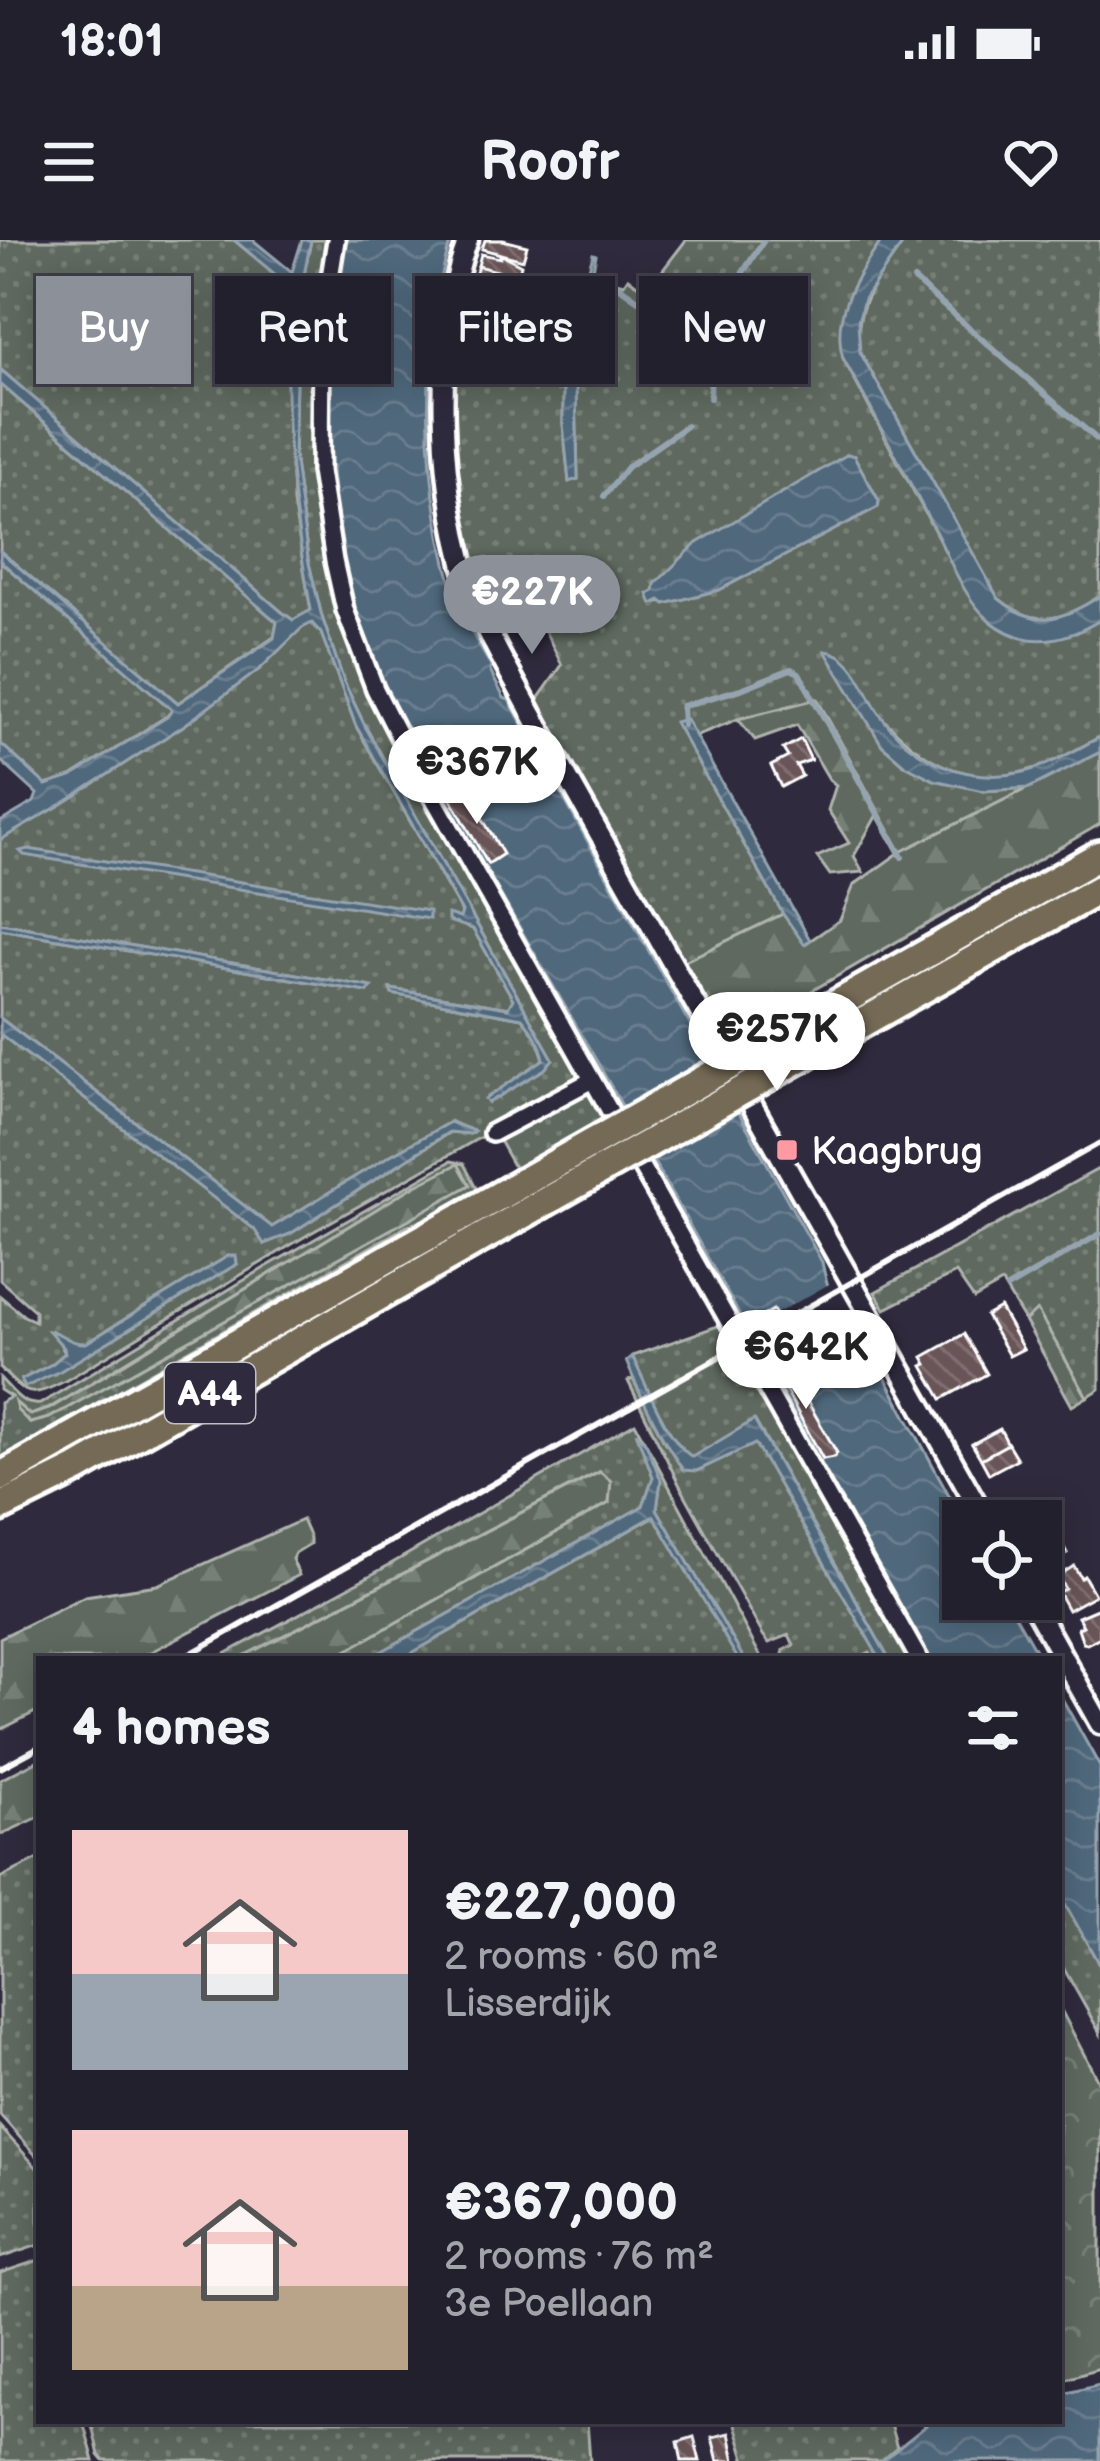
<!DOCTYPE html>
<html lang="en">
<head>
<meta charset="utf-8">
<style>
  :root { --surface:#23202e; --page:#2f2d3a; --text:#f1f3f6; --muted:#a3a3aa; --line:#403e4a; --accent:#8c9099 }
  body { margin:0; font-family:"Balsamiq Sans",sans-serif; background:var(--page); color:var(--text); height:100vh; display:flex; flex-direction:column; font-size:45px; white-space:nowrap }
  * { box-sizing:border-box; margin:0 }
  p { font-size:39px; color:var(--muted) }
  .icon { flex:none; width:66px; height:66px; fill:none; stroke:currentColor; stroke-width:2; stroke-linecap:round; stroke-linejoin:round }
  .map { position:relative; flex:1; overflow:hidden }
  .drawer { position:absolute; left:36px; top:1416px; width:1026px; height:768px; display:flex; flex-direction:column; background:var(--surface); border-radius:0px; box-shadow:0 6px 30px #0003,0 0 0 3px var(--line) }
  .drawer>* { flex:none }
  .top-card { position:absolute; left:36px; top:36px; width:1029px; height:108px; display:flex; gap:24px }
  .buttons { position:absolute; left:942px; top:1260px; display:grid; gap:24px }
  .buttons a { display:grid; place-items:center; width:120px; height:120px; border-radius:0px; background:var(--surface); box-shadow:0 6px 30px #0003,0 0 0 3px var(--line); font-size:60px }
  .price { position:absolute; translate:-50% -102px; padding:0 27px; border-radius:42px; background:#fff; color:#222; font-size:39px; line-height:78px; filter:drop-shadow(0 3px 6px #0008) }
  .price::after { content:''; position:absolute; left:50%; top:72px; width:36px; height:27px; margin-left:-18px; background:inherit; clip-path:polygon(0 0,100% 0,50% 100%) }
  .price.active { background:var(--accent); color:#fff }
  ul { padding:0; list-style:none }
  li { display:flex; align-items:center; gap:36px; height:300px; padding:0 36px }
  li span { display:grid; place-items:center; flex:none; width:336px; height:240px; border-radius:0px; color:#555 }
  li>.icon { margin-inline-start:auto }
  span .icon { width:144px; height:144px; fill:#fffc; stroke-width:1 }
  li b { font-size:51px }
  h2 { display:flex; justify-content:space-between; align-items:center; height:144px; padding:0 36px; font-size:51px }
  .chip { padding:0 42px; border-radius:0px; background:var(--surface); box-shadow:0 6px 30px #0003,0 0 0 3px var(--line); font-size:42px; line-height:108px }
  .chip.active { background:var(--accent); color:#fff }
  .status { display:flex; justify-content:space-between; align-items:center; height:84px; padding:0 60px; background:var(--surface); direction:ltr }
  .status svg { height:33px; fill:currentColor }
  header { display:flex; justify-content:space-between; align-items:center; height:156px; padding:0 36px; background:var(--surface); font-size:54px; font-weight:700 }
  .map>svg:first-child { display:block }
  .grass { fill:url(#grass-dots); stroke:#afb4ae; stroke-width:3; fill-rule:evenodd }
  .forest { fill:url(#forest-firs); stroke:#afb4ae; stroke-width:3 }
  .park { fill:url(#park-crowns); stroke:#afb4ae; stroke-width:3 }
  .water { fill:url(#water-waves); stroke:#96a4b0; stroke-width:3 }
  .pier { fill:#2f2a3d }
  .lines { fill:none; stroke-linecap:round; stroke-linejoin:round }
  .stream { stroke:#96a4b0; stroke-width:6 }
  .building { fill:url(#building-back-hatch); stroke:#fff; stroke-width:3 }
  .minor-casing { stroke:#fff; stroke-width:24 }
  .tertiary-casing { stroke:#fff; stroke-width:27 }
  .motorway-casing { stroke:#fff; stroke-width:36 }
  .minor { stroke:#2f2a3d; stroke-width:15 }
  .tertiary { stroke:#2f2a3d; stroke-width:18 }
  .motorway { stroke:#756a55; stroke-width:27 }
  .rail { stroke:#fff; stroke-width:6 }
  .motorway-bridge-casing { stroke:#fff; stroke-width:36; stroke-linecap:butt }
  .motorway-bridge { stroke:#756a55; stroke-width:27 }
  .poi-dot { fill:#ff9aa2; stroke:#2f2a3d; stroke-width:4.5 }
  .labels { text-anchor:middle; stroke-width:12; stroke-linejoin:round; paint-order:stroke }
  .shield { fill:#2f2a3d; stroke:#c1bfc5; stroke-width:3 }
  .shield-label { font-size:36px; font-weight:bold; fill:#fff }
  .poi-label { font-size:39px; fill:#fff; stroke:#2f2a3d; text-anchor:start }
</style>
</head>
<body>
<div class="status"><b>18:01</b><svg viewBox="0 0 49 12"><path d="M0 12V9h3v3zM5 12V6h3v6zM10 12V3h3v9zM15 12V0h3v12zM26 1h20v11H26zM47 4h2v5h-2z"/></svg></div>
<header><svg class="icon" aria-label="menu" viewBox="0 0 24 24"><path d="M4 6h16M4 12h16M4 18h16"/></svg>Roofr<svg class="icon" aria-label="heart" viewBox="0 0 24 24"><path d="M12 20l-8-8c-3-5 5-10 8-4 3-6 11-1 8 4z"/></svg></header>
<div class="map">
<svg width="1100" height="2221" viewBox="0 0 1100 2221">
  <defs>
    <pattern id="grass-dots" width="8" height="8" patternUnits="userSpaceOnUse" patternTransform="scale(3)"><rect width="8" height="8" fill="#5f695e"/><path d="M2 2h.1M6 6h.1" fill="none" stroke="#778076" stroke-width="1.8" stroke-linecap="round"/></pattern>
    <pattern id="forest-firs" width="22" height="20" patternUnits="userSpaceOnUse" patternTransform="scale(3)"><rect width="22" height="20" fill="#5f695e"/><path d="M5 1l3.5 6h-7zM16 11l3.5 6h-7z" fill="#778076"/></pattern>
    <pattern id="park-crowns" width="20" height="18" patternUnits="userSpaceOnUse" patternTransform="scale(3)"><rect width="20" height="18" fill="#5f695e"/><path d="M2 6a3 3 0 1 1 6 0M12 15a3 3 0 1 1 6 0" fill="none" stroke="#778076"/></pattern>
    <pattern id="water-waves" width="16" height="10" patternUnits="userSpaceOnUse" patternTransform="scale(3)"><rect width="16" height="10" fill="#50677b"/><path d="M0 5q4-4 8 0t8 0" fill="none" stroke="#6a7e8f"/></pattern>
    <pattern id="building-back-hatch" width="6" height="6" patternUnits="userSpaceOnUse" patternTransform="scale(3)"><rect width="6" height="6" fill="#695558"/><path d="M-1 5l2 2M0 0l6 6M5-1l2 2" fill="none" stroke="#806e71"/></pattern>
  </defs>
  <rect width="100%" height="100%" fill="#2f2a3d"/>
  <filter id="ink" filterUnits="userSpaceOnUse"><feTurbulence type="fractalNoise" baseFrequency=".00833" numOctaves="2"/><feDisplacementMap in="SourceGraphic" scale="24" xChannelSelector="R" yChannelSelector="G"/><feConvolveMatrix kernelMatrix="1 2 1 2 8 2 1 2 1" color-interpolation-filters="sRGB"/></filter>
  <g filter="url(#ink)">
    <!-- grass -->
    <g class="grass">
      <polygon points="0,0 234,0 294,50 287,74 293,262 311,371 293,380 282,372 0,129"/>
      <path d="M311 0H328L317 72 313 172 316 231 346 391 578 828C578 841 568 846 559 853L309 994 65 1141C29 1159 27 1156 0 1128V1056L24 1076 35 1081V1071L0 1040V794L255 989 264 1004 290 994 450 892 470 894 473 891 450 882 389 916 272 987 0 778V689L368 752 371 747 0 683V600L62 564 186 484 302 388 311 383 321 393 356 486 462 673 460 678 473 689 513 759 509 768 391 749 392 754 522 778 536 795 544 819 521 837 486 858 553 819 365 486 344 442 322 377 308 319 294 215 298 65ZM228 1016 237 1024 60 1131 24 1146 21 1140 52 1124 65 1113 54 1092 74 1104 86 1103Z"/>
      <path d="M686 0H882C852 46 837 61 843 118L950 320 985 376 1076 393 1100 380V497C1083 505 1067 516 1050 523 939 569 887 483 826 411L882 505 905 525 983 551 1029 548 901 612 817 459 738 479 695 496 686 480 676 483 783 674 683 722 561 509 538 459 562 425 542 385 500 386C445 282 448 173 461 59L531 78 535 75 537 65 544 60 576 76 563 127V184L569 241 578 239 576 148 572 127 592 36 624 44 628 38 646 52ZM854 216 879 261 878 267 719 350 653 363 655 351Z"/>
      <path d="M905 0H1100V356C1063 380 1036 390 998 358L860 112C851 63 880 39 905 0Z"/>
      <polygon points="0,144 277,382 274,397 178,463 0,311"/>
      <polygon points="0,321 173,469 167,476 71,537 46,545 0,503"/>
      <polygon points="584,850 591,851 606,878 515,929 497,897"/>
      <path d="M451 921 464 924 480 955 456 969 409 985 0 1218V1163L11 1157 0 1150V1138C13 1151 21 1166 40 1164L266 1027ZM469 944 49 1178 30 1183 17 1164 30 1175 48 1169 416 945Z"/>
      <polygon points="1100,928 1100,1149 1087,1157 1037,1071 1025,1081 1002,1043 974,1059 956,1033 885,1069 875,1052"/>
      <path d="M723 1084 912 1419H889L755 1181 692 1218C666 1199 647 1145 632 1116Z"/>
      <polygon points="633,1139 665,1203 697,1231 755,1203 880,1419 874,1419 870,1412 856,1419 782,1419 784,1410 794,1405 789,1395 769,1403 763,1395 679,1244 628,1141"/>
      <polygon points="635,1183 762,1419 744,1419 657,1269 661,1240 650,1228 653,1237 643,1266 368,1419 331,1419 609,1263 599,1232 238,1419 216,1419 382,1329"/>
      <polygon points="655,1276 738,1419 401,1419"/>
      <polygon points="39,1619 39,1919 0,1875 0,1638"/>
      <polygon points="1059,1653 1100,1726 1100,1793 1059,1720"/>
      <polygon points="0,1887 39,1930 39,2005 0,2018"/>
      <polygon points="39,2020 39,2181 83,2181 94,2221 0,2221 0,2033"/>
      <polygon points="91,2181 587,2181 590,2221 104,2221 99,2215"/>
      <polygon points="734,2181 889,2181 897,2208 882,2221 746,2221"/>
    </g>
    <!-- forest -->
    <g class="forest">
      <polygon points="817,459 878,573 854,616 863,632 830,635 817,617 849,603 828,570 836,545 829,539 797,485 755,500 738,479"/>
      <polygon points="1100,512 1100,584 727,800 683,722 783,674 805,704 840,680 854,645 900,612"/>
      <polygon points="458,924 470,945 413,977 49,1178 30,1183 17,1170 15,1162 30,1175 49,1169 416,945"/>
      <polygon points="1037,1070 1087,1157 1072,1166 1025,1081"/>
      <polygon points="600,1232 611,1241 609,1263 331,1419 238,1419"/>
      <polygon points="302,1280 310,1298 310,1304 295,1313 292,1319 299,1335 137,1419 39,1419 39,1470 0,1490 0,1398 85,1356 157,1345"/>
      <polygon points="39,1520 39,1577 0,1595 0,1540"/>
    </g>
    <!-- park -->
    <polygon class="park" points="1059,1766 1100,1845 1100,2128 1059,2140"/>
    <!-- water -->
    <g class="water">
      <path d="M234 0H253L292 32 302 0H311L298 65 294 215 308 319 322 377 344 442 365 486 553 819 545 829 488 863 485 859 544 819C541 803 533 791 522 778L392 754 390 749 508 768 513 759 473 689 448 681V674L460 678 462 672 356 486 321 393 312 383 302 388 260 429 186 484 62 564 0 600V582L34 562 37 554 0 520V503L46 545 71 537 167 477 172 470 0 321V311L178 463 274 398 277 382 0 144V129L282 372 293 380 311 370C297 292 286 215 287 135 287 106 286 78 294 50Z"/>
      <path d="M346 0H451C420 103 422 238 451 342 459 372 475 399 491 426L490 431 504 458 509 460 822 1022C827 1051 837 1070 859 1089L963 1281V1359H1006L1040 1419H929C808 1199 688 979 562 761 517 683 471 604 427 525 400 474 369 425 355 369 324 250 322 120 346 0Z"/>
      <path d="M882 0H905L864 59 858 82 860 112 998 358C1036 390 1063 380 1100 356V380C1063 403 1024 410 988 379 964 358 950 319 935 291 905 233 875 175 843 118 830 73 858 36 882 0Z"/>
      <polygon points="593,14 596,15 573,127 576,148 578,239 569,242 563,184 563,127"/>
      <polygon points="848,214 854,216 879,261 878,267 719,350 665,364 660,360 652,364 648,354 654,351 655,344 697,303"/>
      <path d="M825 411C853 413 864 449 878 471 908 519 967 545 1024 532 1051 525 1075 510 1100 497V512L1029 548 983 551 934 540 905 525 882 505Z"/>
      <polygon points="686,479 810,700 804,704 783,674 675,482"/>
      <polygon points="28,609 429,671 429,679 24,615 20,611"/>
      <polygon points="0,683 372,747 367,752 0,689"/>
      <polygon points="0,778 272,987 389,916 450,882 474,891 470,894 449,892 290,994 264,1004 254,989 0,794"/>
      <path d="M228 1016H236L237 1024 60 1131 25 1147 21 1140 52 1124 65 1113 64 1108 49 1091C64 1093 68 1104 86 1103Z"/>
      <path d="M632 1116C647 1145 666 1199 692 1217L754 1180 889 1419H880L755 1204 696 1231 683 1230C660 1196 642 1159 626 1121Z"/>
      <polygon points="636,1192 646,1203 661,1240 657,1269 744,1419 738,1419 654,1276 401,1419 368,1419 643,1266 653,1237"/>
      <polygon points="1059,1453 1100,1527 1100,1726 1059,1653"/>
      <polygon points="1100,2144 1100,2221 882,2221 932,2181 1059,2181 1059,2154"/>
    </g>
    <!-- pier -->
    <polygon class="pier" points="831,1043 847,1070 757,1120 742,1093"/>
    <g class="lines">
      <!-- stream -->
      <g class="stream">
        <polyline points="914,40 1100,202"/>
        <polyline points="611,41 671,83"/>
        <polyline points="710,158 712,95 727,57 764,0"/>
        <polyline points="604,256 627,227 686,186"/>
        <polyline points="683,485 682,466 741,449 791,429 799,433 902,617"/>
        <polyline points="1007,1048 1100,994"/>
      </g>
    </g>
    <!-- building -->
    <g class="building">
      <polygon points="485,0 503,0 527,6 523,20 482,9"/>
      <polygon points="481,14 500,18 500,15 504,16 521,25 518,37 478,26"/>
      <polygon points="478,26 518,37 514,50 474,39"/>
      <polygon points="801,499 811,520 796,525 802,536 781,547 771,526 788,517 783,509"/>
      <polygon points="466,550 503,614 488,624 451,559"/>
      <polygon points="1000,1068 1023,1109 1009,1116 986,1076"/>
      <polygon points="773,1070 793,1105 770,1118 750,1083"/>
      <polygon points="964,1094 987,1134 942,1159 923,1126 927,1124 923,1117"/>
      <polygon points="781,1123 786,1124 837,1213 834,1217 823,1219 774,1129"/>
      <polygon points="1000,1189 1008,1204 981,1219 972,1204"/>
      <polygon points="1008,1204 1017,1219 989,1234 981,1219"/>
      <polygon points="1059,1299 1067,1313 1058,1318 1056,1315 1050,1319 1053,1324 1041,1331 1041,1303 1046,1312 1052,1309 1050,1304"/>
      <polygon points="1074,1326 1081,1338 1084,1336 1095,1355 1068,1370 1058,1352 1065,1349 1058,1336"/>
      <polygon points="1099,1368 1100,1397 1087,1404 1083,1403 1078,1388 1083,1386 1078,1377"/>
      <polygon points="729,2193 735,2221 718,2221 712,2197"/>
      <polygon points="694,2197 700,2221 682,2221 678,2202"/>
    </g>
    <g class="lines">
      <defs>
        <g id="minor">
          <polyline points="336,0 321,94 320,231 334,321 345,370 375,449 404,506 919,1419"/>
          <polyline points="492,893 592,840"/>
        </g>
        <g id="tertiary">
          <path d="M468 0C431 100 438 262 475 361 490 401 513 438 533 476L986 1281"/>
          <polyline points="1030,1359 1100,1484"/>
        </g>
        <g id="motorway">
          <polyline points="855,754 1100,615"/>
          <polyline points="869,779 1100,649"/>
          <polyline points="0,1237 467,974"/>
          <polyline points="0,1267 77,1229 481,998"/>
        </g>
      </defs>
      <!-- minor casing -->
      <use href="#minor" class="minor-casing"/>
      <!-- tertiary casing -->
      <use href="#tertiary" class="tertiary-casing"/>
      <!-- motorway casing -->
      <use href="#motorway" class="motorway-casing"/>
      <!-- minor -->
      <use href="#minor" class="minor"/>
      <!-- tertiary -->
      <use href="#tertiary" class="tertiary"/>
      <!-- motorway -->
      <use href="#motorway" class="motorway"/>
      <!-- rail -->
      <g class="rail">
        <polyline points="181,1419 1100,903"/>
        <polyline points="0,1528 39,1507"/>
      </g>
      <defs>
        <g id="motorway-bridge">
          <polyline points="467,974 855,754"/>
          <polyline points="481,998 869,779"/>
        </g>
      </defs>
      <!-- motorway-bridge casing -->
      <use href="#motorway-bridge" class="motorway-bridge-casing"/>
      <!-- motorway-bridge -->
      <use href="#motorway-bridge" class="motorway-bridge"/>
    </g>
  </g>
  <!-- markers -->
  <rect class="poi-dot" x="775" y="898" width="24" height="24" rx="6"/>
  <g class="labels">
    <!-- shield labels -->
    <rect class="shield" x="165" y="1123" width="90" height="60" rx="9"/>
    <g class="shield-label">
      <text x="210" y="1166">A44</text>
    </g>
    <!-- poi labels -->
    <g class="poi-label">
      <text x="811" y="924">Kaagbrug</text>
    </g>
  </g>
</svg>
<div class="buttons">
<a><svg class="icon" aria-label="locate" viewBox="0 0 24 24"><circle cx="12" cy="12" r="6"/><path d="M12 2v4M12 18v4M2 12h4M18 12h4"/></svg></a>
</div>
<b class="price active" style="left:532px;top:417px">€227K</b>
<b class="price" style="left:477px;top:587px">€367K</b>
<b class="price" style="left:777px;top:854px">€257K</b>
<b class="price" style="left:806px;top:1172px">€642K</b>
<div class="top-card">
<a class="chip active">Buy</a>
<a class="chip">Rent</a>
<a class="chip">Filters</a>
<a class="chip">New</a>
</div>
<section class="drawer">
<h2>4 homes<svg class="icon" aria-label="filters" viewBox="0 0 24 24"><path d="M4 7h16M4 17h16"/><circle cx="9" cy="7" r="2"/><circle cx="15" cy="17" r="2"/></svg></h2>
<ul>
<li><span style="background:linear-gradient(#f6c9c9 60%,#9aa5b1 0)"><svg class="icon" aria-label="home" viewBox="0 0 24 24"><path d="M3 11l9-7 9 7M6 9v11h12V9"/></svg></span><div><b>€227,000</b><p>2 rooms · 60 m²</p><p>Lisserdijk</p></div></li>
<li><span style="background:linear-gradient(#f6c9c9 65%,#b9a48a 0)"><svg class="icon" aria-label="home" viewBox="0 0 24 24"><path d="M3 11l9-7 9 7M6 9v11h12V9"/></svg></span><div><b>€367,000</b><p>2 rooms · 76 m²</p><p>3e Poellaan</p></div></li>
</ul>
</section>
</div>
</body>
</html>
